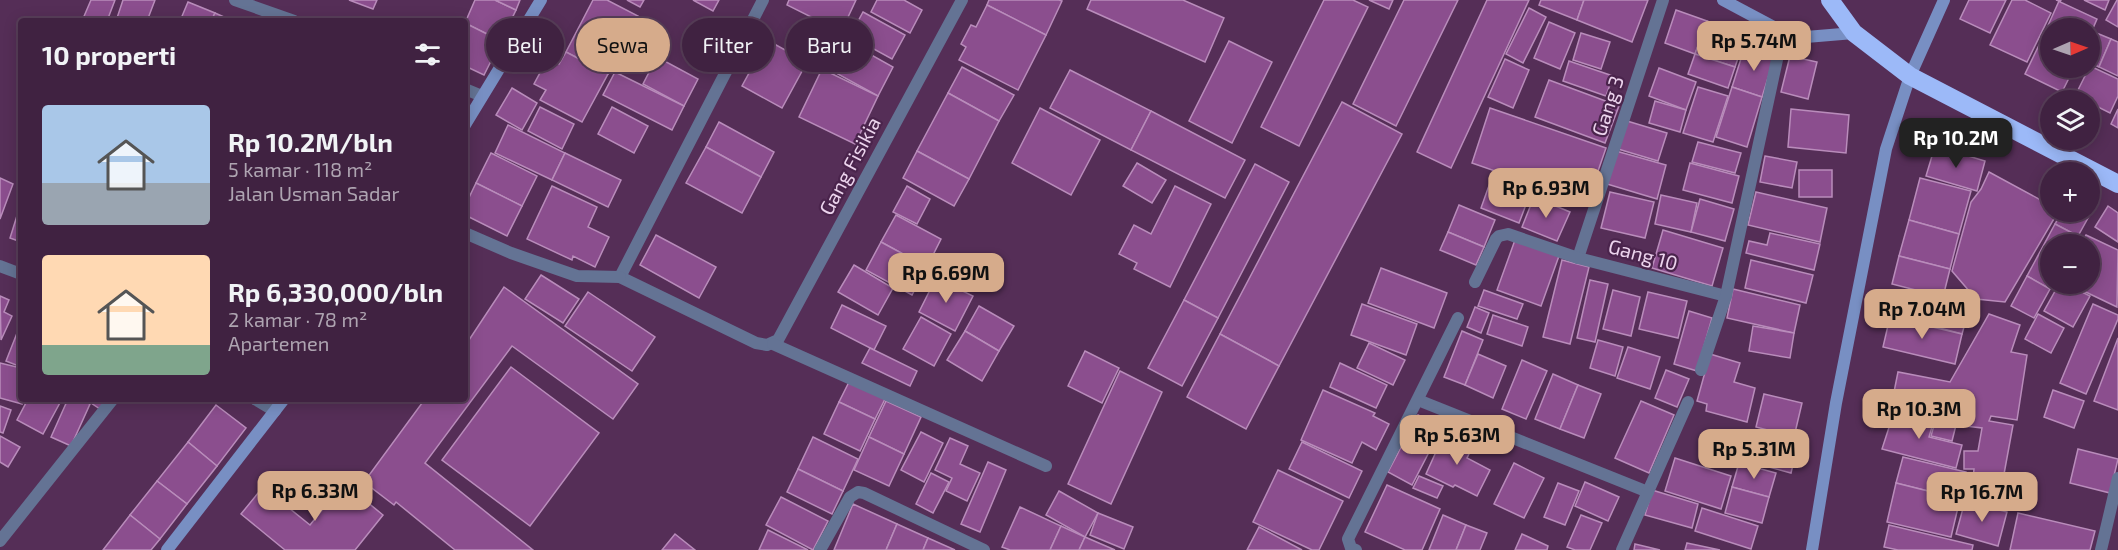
<!DOCTYPE html>
<html lang="id">
<head>
<meta charset="utf-8">
<style>
  :root { --surface:#402241; --page:#4b2f4c; --text:#f1f3f6; --muted:#aea4b1; --line:#593f5a; --accent:#d6ab8b }
  body { margin:0; font-family:"Exo 2",sans-serif; background:var(--page); color:var(--text); height:100vh; display:flex; flex-direction:column; font-size:22px; white-space:nowrap }
  * { box-sizing:border-box; margin:0 }
  p { font-size:20px; color:var(--muted) }
  .icon { flex:none; width:33px; height:33px; fill:none; stroke:currentColor; stroke-width:2; stroke-linecap:round; stroke-linejoin:round }
  .map { position:relative; flex:1; overflow:hidden }
  .panel { position:absolute; left:18px; top:18px; width:450px; height:384px; display:flex; flex-direction:column; background:var(--surface); border-radius:6px; box-shadow:0 3px 15px #0003,0 0 0 2px var(--line) }
  .panel>* { flex:none }
  .guide { position:absolute; left:486px; top:18px; width:570px; height:54px; display:flex; gap:12px }
  .needle { width:39px; rotate:88deg }
  .fabs { position:absolute; left:2040px; top:18px; display:grid; gap:12px }
  .fabs a { display:grid; place-items:center; width:60px; height:60px; border-radius:50%; background:var(--surface); box-shadow:0 3px 15px #0003,0 0 0 2px var(--line); font-size:30px }
  .price { position:absolute; translate:-50% -51px; padding:0 14px; border-radius:12px; background:var(--accent); color:#111; font-size:20px; line-height:39px; filter:drop-shadow(0 2px 3px #0008) }
  .price::after { content:''; position:absolute; left:50%; top:36px; width:18px; height:14px; margin-left:-9px; background:inherit; clip-path:polygon(0 0,100% 0,50% 100%) }
  .price.active { background:#222; color:#fff }
  ul { padding:0; list-style:none }
  li { display:flex; align-items:center; gap:18px; height:150px; padding:0 24px }
  li span { display:grid; place-items:center; flex:none; width:168px; height:120px; border-radius:6px; color:#555 }
  li>.icon { margin-inline-start:auto }
  span .icon { width:72px; height:72px; fill:#fffc; stroke-width:1 }
  li b { font-size:26px }
  h2 { display:flex; justify-content:space-between; align-items:center; height:72px; padding:0 24px; font-size:26px }
  .chip { padding:0 21px; border-radius:27px; background:var(--surface); box-shadow:0 3px 15px #0003,0 0 0 2px var(--line); font-size:21px; line-height:54px }
  .chip.active { background:var(--accent); color:#111 }
  .map>svg:first-child { display:block }
  .building { fill:#8b4e8e; stroke:#b98cbb; stroke-width:1.5 }
  .lines { fill:none; stroke-linecap:round; stroke-linejoin:round }
  .street { stroke:#647394; stroke-width:12 }
  .secondary { stroke:#788fc3; stroke-width:12 }
  .highway { stroke:#9cb9f8; stroke-width:18 }
  .labels { text-anchor:middle; stroke-width:4.5; stroke-linejoin:round; paint-order:stroke }
  .street-label { font-size:20px; fill:#ecd4ed; stroke:#4a244c }
</style>
</head>
<body>
<div class="map">
<svg width="2118" height="550" viewBox="0 0 2118 550">
  <rect width="100%" height="100%" fill="#552e57"/>
  <!-- building -->
  <g class="building">
    <polygon points="91,0 115,0 107,21 82,21"/>
    <polygon points="123,0 155,0 147,21 116,21"/>
    <polygon points="349,0 377,0 373,9"/>
    <polygon points="475,0 495,0 516,10 501,41 465,23"/>
    <polygon points="495,0 520,0 516,10"/>
    <polygon points="593,0 607,0 638,16 608,74 566,52"/>
    <polygon points="627,0 644,0 640,7"/>
    <polygon points="693,0 719,0 713,11"/>
    <polygon points="789,0 856,0 841,32 787,5"/>
    <polygon points="877,0 904,0 922,10 910,33 871,12"/>
    <polygon points="989,0 1059,0 1062,1 1046,35 987,5"/>
    <polygon points="1091,0 1183,0 1224,18 1205,62 1087,9"/>
    <polygon points="1324,0 1353,0 1368,7 1299,146 1261,127"/>
    <polygon points="1369,0 1393,0 1389,9"/>
    <polygon points="1404,0 1458,0 1396,126 1353,104"/>
    <polygon points="1487,0 1529,0 1451,168 1417,152"/>
    <polygon points="1541,0 1584,0 1577,20 1539,5"/>
    <polygon points="1584,0 1648,0 1632,42 1577,20"/>
    <polygon points="1969,0 2006,0 1990,33 1960,19"/>
    <polygon points="2012,0 2025,0 2051,13 2027,62 1990,45"/>
    <polygon points="2056,0 2061,0 2060,2 2097,19 2090,35 2090,28 2050,28 2050,43 2042,39 2059,1"/>
    <polygon points="2084,0 2109,0 2105,10"/>
    <polygon points="2117,0 2118,0 2118,27 2106,20"/>
    <polygon points="188,2 215,13 211,21 180,21"/>
    <polygon points="987,5 1046,35 1018,90 959,60 966,47 961,44 971,25 976,27"/>
    <polygon points="1529,8 1546,17 1523,63 1506,54"/>
    <polygon points="1676,10 1707,21 1695,54 1665,43"/>
    <polygon points="863,12 905,35 892,59 850,36"/>
    <polygon points="215,13 233,21 211,21"/>
    <polygon points="1707,21 1746,35 1735,67 1695,54"/>
    <polygon points="1549,22 1575,33 1560,69 1534,58"/>
    <polygon points="465,23 501,41 484,75 465,66"/>
    <polygon points="2094,32 2111,39 2099,67 2090,63 2090,43"/>
    <polygon points="1581,33 1610,42 1601,69 1573,60"/>
    <polygon points="841,38 893,67 878,96 825,67"/>
    <polygon points="2042,39 2050,43 2050,68 2074,68 2062,92 2025,74"/>
    <polygon points="2111,39 2118,42 2118,76 2099,67"/>
    <polygon points="767,40 807,62 782,108 742,86"/>
    <polygon points="1229,41 1272,62 1232,143 1189,121"/>
    <polygon points="1745,46 1775,56 1762,97 1732,87"/>
    <polygon points="566,52 608,74 582,122 540,100 546,90 534,84 548,58 559,64"/>
    <polygon points="1695,54 1735,67 1728,88 1688,74"/>
    <polygon points="1790,56 1817,62 1808,99 1781,92"/>
    <polygon points="657,57 698,79 684,106 643,84"/>
    <polygon points="1505,59 1529,70 1513,108 1488,97"/>
    <polygon points="1569,61 1613,76 1606,96 1563,81"/>
    <polygon points="2090,66 2118,79 2118,96 2110,113 2090,103 2090,100 2075,96"/>
    <polygon points="962,67 1014,95 999,121 948,93"/>
    <polygon points="1659,68 1696,82 1686,110 1649,96"/>
    <polygon points="822,69 878,96 855,144 799,117"/>
    <polygon points="1070,70 1151,111 1131,150 1050,108"/>
    <polygon points="615,72 684,106 672,130 603,95"/>
    <polygon points="1549,80 1619,106 1605,143 1535,117"/>
    <polygon points="1698,87 1728,96 1713,142 1683,133"/>
    <polygon points="1732,87 1762,97 1747,147 1716,137"/>
    <polygon points="512,88 537,103 522,130 496,115"/>
    <polygon points="948,93 999,121 969,179 917,151"/>
    <polygon points="1655,101 1686,110 1680,132 1649,123"/>
    <polygon points="1342,102 1402,134 1279,366 1220,334"/>
    <polygon points="540,107 574,124 562,149 528,131"/>
    <polygon points="612,107 648,126 634,153 598,134"/>
    <polygon points="1040,108 1100,140 1071,195 1012,163"/>
    <polygon points="1490,108 1606,148 1587,203 1472,163"/>
    <polygon points="1791,109 1849,115 1846,153 1788,147"/>
    <polygon points="2118,109 2118,128 2111,124"/>
    <polygon points="1151,111 1245,160 1225,198 1131,150"/>
    <polygon points="1627,121 1667,133 1658,161 1618,149"/>
    <polygon points="719,122 774,152 761,177 706,147"/>
    <polygon points="508,125 565,153 552,180 495,153"/>
    <polygon points="1698,142 1741,153 1735,173 1692,162"/>
    <polygon points="1935,146 1985,161 1977,191 1926,176"/>
    <polygon points="706,147 761,177 742,213 686,183"/>
    <polygon points="917,151 969,179 954,206 903,178"/>
    <polygon points="1616,151 1666,165 1657,199 1607,184"/>
    <polygon points="491,153 537,176 522,206 476,183"/>
    <polygon points="565,153 621,180 608,207 552,180"/>
    <polygon points="1765,156 1797,162 1792,188 1760,182"/>
    <polygon points="1137,163 1166,180 1152,203 1123,186"/>
    <polygon points="1690,163 1739,176 1732,203 1683,190"/>
    <polygon points="1255,164 1289,182 1218,318 1184,300"/>
    <rect x="1799" y="170" width="33" height="27"/>
    <polygon points="1989,172 2050,205 2050,212 2058,212 2005,302 1976,299 1952,271 1971,202 1981,189"/>
    <polygon points="0,178 13,184 0,219"/>
    <polygon points="1920,178 1971,191 1959,234 1909,220"/>
    <polygon points="1491,180 1530,194 1519,223 1481,208"/>
    <polygon points="476,183 522,206 507,236 465,215 465,206"/>
    <polygon points="552,186 597,207 588,227 609,237 595,267 573,256 572,260 527,239"/>
    <polygon points="907,186 930,199 917,224 893,212"/>
    <polygon points="1175,186 1211,204 1170,287 1134,269 1137,263 1119,254 1134,225 1151,234"/>
    <polygon points="1610,192 1654,202 1645,238 1601,228"/>
    <polygon points="1756,192 1827,208 1820,242 1748,225"/>
    <polygon points="1661,195 1697,203 1691,232 1655,224"/>
    <polygon points="1534,197 1570,212 1557,241 1522,227"/>
    <polygon points="1700,199 1734,209 1725,241 1691,232"/>
    <polygon points="21,203 21,242 10,238"/>
    <polygon points="1459,205 1495,220 1484,247 1448,232"/>
    <polygon points="2108,206 2118,213 2118,242 2095,227"/>
    <polygon points="2090,207 2093,209 2078,236 2055,224 2062,212 2090,212"/>
    <polygon points="896,215 941,239 927,267 881,242"/>
    <polygon points="1909,220 1959,234 1950,269 1899,256"/>
    <polygon points="2055,224 2078,236 2074,244 2050,244 2050,284 2053,284 2050,289 2027,276"/>
    <polygon points="1663,230 1723,248 1712,286 1652,268"/>
    <polygon points="1448,232 1484,247 1476,265 1440,250"/>
    <polygon points="1770,233 1820,244 1814,270 1746,253 1749,241 1767,245"/>
    <polygon points="656,235 716,267 699,298 640,265"/>
    <polygon points="2086,235 2118,250 2117,307 2069,284 2090,284 2090,244 2081,244"/>
    <polygon points="1515,240 1559,256 1541,306 1497,290"/>
    <polygon points="881,242 927,267 912,295 866,270"/>
    <polygon points="1899,256 1950,269 1943,297 1892,284"/>
    <polygon points="1562,260 1589,267 1570,344 1543,337"/>
    <polygon points="1751,260 1813,275 1806,303 1745,288"/>
    <polygon points="854,265 893,288 878,315 838,292"/>
    <polygon points="1381,268 1447,293 1434,328 1368,303"/>
    <polygon points="541,275 579,299 563,323 525,299"/>
    <polygon points="2027,276 2050,289 2034,318 2011,306"/>
    <polygon points="936,278 973,296 955,331 919,312"/>
    <polygon points="1590,280 1608,284 1595,342 1577,338"/>
    <polygon points="2059,284 2066,284 2090,296 2073,327 2044,311"/>
    <polygon points="504,287 638,384 613,419 512,346 425,463 533,550 455,550 396,502 394,505 364,482 425,399 465,399 465,346"/>
    <polygon points="1733,289 1800,305 1794,333 1727,318"/>
    <polygon points="1484,290 1523,304 1517,319 1478,306"/>
    <polygon points="1613,290 1640,297 1631,336 1603,329"/>
    <polygon points="1911,290 1970,306 1962,334 1903,318"/>
    <polygon points="588,292 655,337 632,371 565,326"/>
    <polygon points="1648,292 1687,301 1678,338 1639,329"/>
    <polygon points="0,296 9,300 4,312 12,316 1,340"/>
    <polygon points="1184,300 1218,318 1182,386 1148,368"/>
    <polygon points="1362,304 1417,324 1406,355 1351,335"/>
    <polygon points="2093,304 2118,315 2118,319 2086,394 2060,383"/>
    <polygon points="842,305 886,326 874,350 831,328"/>
    <polygon points="979,306 1014,326 999,351 965,331"/>
    <polygon points="1475,307 1489,313 1481,333 1467,327"/>
    <polygon points="1689,311 1712,318 1697,371 1674,364"/>
    <polygon points="1989,314 2020,325 2011,352 2027,355 2017,420 1991,416 1989,421 2013,425 2002,485 1973,479 1974,469 1964,469 1964,451 1978,451 1982,428 1956,425 1952,441 1931,436 1936,418 1931,415 1891,407 1898,372 1950,382"/>
    <polygon points="2038,314 2064,328 2051,353 2025,339"/>
    <polygon points="1493,315 1528,327 1522,346 1487,334"/>
    <polygon points="921,317 951,334 934,366 903,349"/>
    <polygon points="1890,317 1962,334 1955,364 1883,347"/>
    <polygon points="21,323 21,367 6,361"/>
    <polygon points="1753,326 1794,333 1790,358 1749,351"/>
    <polygon points="965,331 999,351 982,381 947,360"/>
    <polygon points="1462,331 1483,340 1465,385 1444,377"/>
    <polygon points="1220,334 1279,366 1246,429 1187,397"/>
    <polygon points="2118,338 2118,410 2094,401"/>
    <polygon points="1598,340 1623,347 1615,376 1590,368"/>
    <polygon points="1369,343 1405,360 1393,385 1357,368"/>
    <polygon points="1628,347 1660,357 1650,389 1617,378"/>
    <polygon points="870,348 917,371 910,386 862,363"/>
    <polygon points="1085,351 1119,368 1102,403 1068,386"/>
    <polygon points="1478,354 1506,366 1493,398 1465,385"/>
    <polygon points="1710,354 1740,363 1734,382 1755,388 1747,422 1706,411 1707,404 1697,401"/>
    <polygon points="1522,360 1547,371 1526,419 1502,409"/>
    <polygon points="0,363 21,368 22,404 0,398"/>
    <polygon points="1340,363 1387,385 1376,408 1330,387"/>
    <polygon points="511,367 599,433 530,526 442,460"/>
    <polygon points="1666,370 1689,379 1677,407 1655,398"/>
    <polygon points="1120,371 1162,392 1111,504 1068,484"/>
    <polygon points="1553,374 1578,385 1560,429 1535,419"/>
    <polygon points="849,382 885,399 875,419 839,402"/>
    <polygon points="1578,385 1601,394 1584,438 1560,429"/>
    <polygon points="1323,390 1375,413 1373,416 1389,424 1376,450 1362,442 1352,463 1301,440"/>
    <polygon points="2053,390 2084,401 2074,428 2044,417"/>
    <polygon points="1764,394 1802,403 1794,437 1756,427"/>
    <polygon points="28,399 62,399 43,434 17,420"/>
    <polygon points="68,399 79,399 90,404 71,446 51,437"/>
    <polygon points="85,399 107,399 100,409"/>
    <polygon points="886,401 921,417 904,454 869,437"/>
    <polygon points="1641,401 1674,415 1649,473 1615,458"/>
    <polygon points="839,402 875,419 860,451 824,434"/>
    <polygon points="216,405 246,428 217,466 188,442"/>
    <polygon points="0,406 11,410 3,433 0,432"/>
    <polygon points="1895,409 1934,420 1929,437 1962,445 1956,468 1882,449"/>
    <polygon points="1418,415 1442,427 1412,485 1388,472"/>
    <polygon points="921,432 943,443 924,482 901,470"/>
    <polygon points="1445,432 1473,446 1467,458 1490,470 1477,496 1455,485 1453,487 1426,474"/>
    <polygon points="1754,432 1798,444 1791,473 1746,461"/>
    <polygon points="0,436 20,447 8,467 0,462"/>
    <polygon points="813,437 858,459 843,491 798,469"/>
    <polygon points="869,437 904,454 889,486 854,470"/>
    <polygon points="950,438 968,446 960,464 980,473 967,501 946,491 952,478 935,470"/>
    <polygon points="188,442 217,466 187,504 157,481"/>
    <polygon points="1302,442 1362,471 1349,498 1289,469"/>
    <polygon points="2078,449 2118,459 2110,493 2070,483"/>
    <polygon points="1903,457 1966,472 1960,499 1896,483"/>
    <polygon points="1675,458 1731,476 1721,509 1665,491"/>
    <polygon points="988,462 1006,470 980,532 961,524"/>
    <polygon points="1514,463 1544,478 1524,518 1494,504"/>
    <polygon points="1739,463 1776,473 1769,497 1732,487"/>
    <polygon points="798,469 843,491 832,514 787,492"/>
    <polygon points="1278,470 1343,501 1319,550 1312,550 1253,522"/>
    <polygon points="931,473 949,482 933,513 916,504"/>
    <polygon points="1419,476 1443,486 1437,498 1413,488"/>
    <polygon points="157,481 187,504 160,539 130,515"/>
    <polygon points="1585,482 1619,497 1608,521 1575,506"/>
    <polygon points="344,483 383,515 355,550 285,550 241,514 263,487 310,525"/>
    <polygon points="1558,483 1579,491 1565,525 1544,517"/>
    <polygon points="1896,483 1960,499 1951,537 1887,522"/>
    <polygon points="1387,485 1440,509 1422,550 1405,550 1365,532"/>
    <polygon points="1732,487 1769,497 1762,523 1725,513"/>
    <polygon points="1652,490 1698,504 1692,528 1645,515"/>
    <polygon points="1059,491 1098,513 1085,537 1046,515"/>
    <polygon points="781,497 828,521 813,550 766,525"/>
    <polygon points="1965,501 2007,512 1998,546 1956,534"/>
    <polygon points="853,504 897,524 886,550 834,550"/>
    <polygon points="1020,507 1061,526 1050,550 1010,550 1002,547"/>
    <polygon points="1702,508 1758,526 1751,549 1695,531"/>
    <polygon points="1098,513 1133,527 1124,549 1090,535"/>
    <polygon points="2018,513 2095,531 2090,550 2010,550"/>
    <polygon points="130,515 160,539 151,550 103,550"/>
    <polygon points="1443,515 1466,525 1456,550 1429,550"/>
    <polygon points="1581,515 1602,523 1590,550 1575,550 1567,547"/>
    <polygon points="897,524 928,538 923,550 886,550"/>
    <polygon points="1466,525 1487,533 1480,550 1456,550"/>
    <polygon points="1889,525 1973,545 1972,550 1898,550 1884,547"/>
    <polygon points="1061,526 1085,537 1079,550 1050,550"/>
    <polygon points="1259,527 1302,550 1247,550"/>
    <polygon points="768,530 808,550 759,550"/>
    <polygon points="675,534 695,550 662,550"/>
    <polygon points="1522,534 1548,546 1547,550 1515,550"/>
    <polygon points="1085,537 1115,550 1079,550"/>
    <polygon points="928,538 955,550 923,550"/>
    <polygon points="1687,543 1720,550 1685,550"/>
    <polygon points="1635,544 1660,550 1634,550"/>
  </g>
  <g class="lines">
    <!-- street -->
    <g class="street">
      <polyline points="235,0 294,21"/>
      <polyline points="763,0 620,277 756,343 767,345 778,340 962,0"/>
      <polyline points="465,89 482,96"/>
      <polyline points="465,233 511,253 577,276 620,277"/>
      <polyline points="1578,258 1663,0"/>
      <polyline points="0,266 21,274"/>
      <polyline points="1475,282 1496,239 1499,236 1508,234 1578,258 1726,296"/>
      <polyline points="773,344 1046,466"/>
      <polyline points="1701,370 1726,296 1783,32"/>
      <polyline points="255,399 275,411"/>
      <polyline points="1418,400 1648,492"/>
      <polyline points="0,541 113,399"/>
      <polyline points="820,550 850,497 858,492 864,493 984,550"/>
      <polyline points="1356,550 1351,548 1348,539 1458,318"/>
      <polyline points="1622,550 1688,402"/>
      <polyline points="2101,550 2118,478"/>
    </g>
    <!-- secondary -->
    <g class="secondary">
      <polyline points="1723,0 1783,32 1806,37 1854,33"/>
      <polyline points="465,125 541,0"/>
      <polyline points="167,550 284,399"/>
      <polyline points="1812,550 1836,403 1886,149 1910,76 1944,0"/>
    </g>
    <!-- highway -->
    <polyline class="highway" points="1830,0 1854,33 1910,76 2118,184"/>
  </g>
  <g class="labels">
    <!-- street labels -->
    <g class="street-label">
      <text transform="translate(1608 106) rotate(-72)" y="7">Gang 3</text>
      <text transform="translate(850 166) rotate(-62)" y="7">Gang Fisikia</text>
      <text transform="translate(1643 255) rotate(15)" y="7">Gang 10</text>
    </g>
  </g>
</svg>
<div class="fabs">
<a><svg class="needle" viewBox="-14 -14 28 28"><path d="M0-13l5 13h-10z" fill="#e53935"/><path d="M0 13l5-13h-10z" fill="#aea4b1"/></svg></a>
<a><svg class="icon" aria-label="layers" viewBox="0 0 24 24"><path d="M12 4l9 5-9 5-9-5zM3 14l9 5 9-5"/></svg></a>
<a>+</a>
<a>−</a>
</div>
<b class="price" style="left:1754px;top:72px">Rp 5.74M</b>
<b class="price active" style="left:1956px;top:169px">Rp 10.2M</b>
<b class="price" style="left:1546px;top:219px">Rp 6.93M</b>
<b class="price" style="left:946px;top:304px">Rp 6.69M</b>
<b class="price" style="left:1922px;top:340px">Rp 7.04M</b>
<b class="price" style="left:1919px;top:440px">Rp 10.3M</b>
<b class="price" style="left:1457px;top:466px">Rp 5.63M</b>
<b class="price" style="left:1754px;top:480px">Rp 5.31M</b>
<b class="price" style="left:315px;top:522px">Rp 6.33M</b>
<b class="price" style="left:1982px;top:523px">Rp 16.7M</b>
<div class="guide">
<a class="chip">Beli</a>
<a class="chip active">Sewa</a>
<a class="chip">Filter</a>
<a class="chip">Baru</a>
</div>
<section class="panel">
<h2>10 properti<svg class="icon" aria-label="filters" viewBox="0 0 24 24"><path d="M4 7h16M4 17h16"/><circle cx="9" cy="7" r="2"/><circle cx="15" cy="17" r="2"/></svg></h2>
<ul>
<li><span style="background:linear-gradient(#a9c7e8 65%,#9aa5b1 0)"><svg class="icon" aria-label="home" viewBox="0 0 24 24"><path d="M3 11l9-7 9 7M6 9v11h12V9"/></svg></span><div><b>Rp 10.2M/bln</b><p>5 kamar · 118 m²</p><p>Jalan Usman Sadar</p></div></li>
<li><span style="background:linear-gradient(#ffd9b3 75%,#7fa58c 0)"><svg class="icon" aria-label="home" viewBox="0 0 24 24"><path d="M3 11l9-7 9 7M6 9v11h12V9"/></svg></span><div><b>Rp 6,330,000/bln</b><p>2 kamar · 78 m²</p><p>Apartemen</p></div></li>
</ul>
</section>
</div>
</body>
</html>
